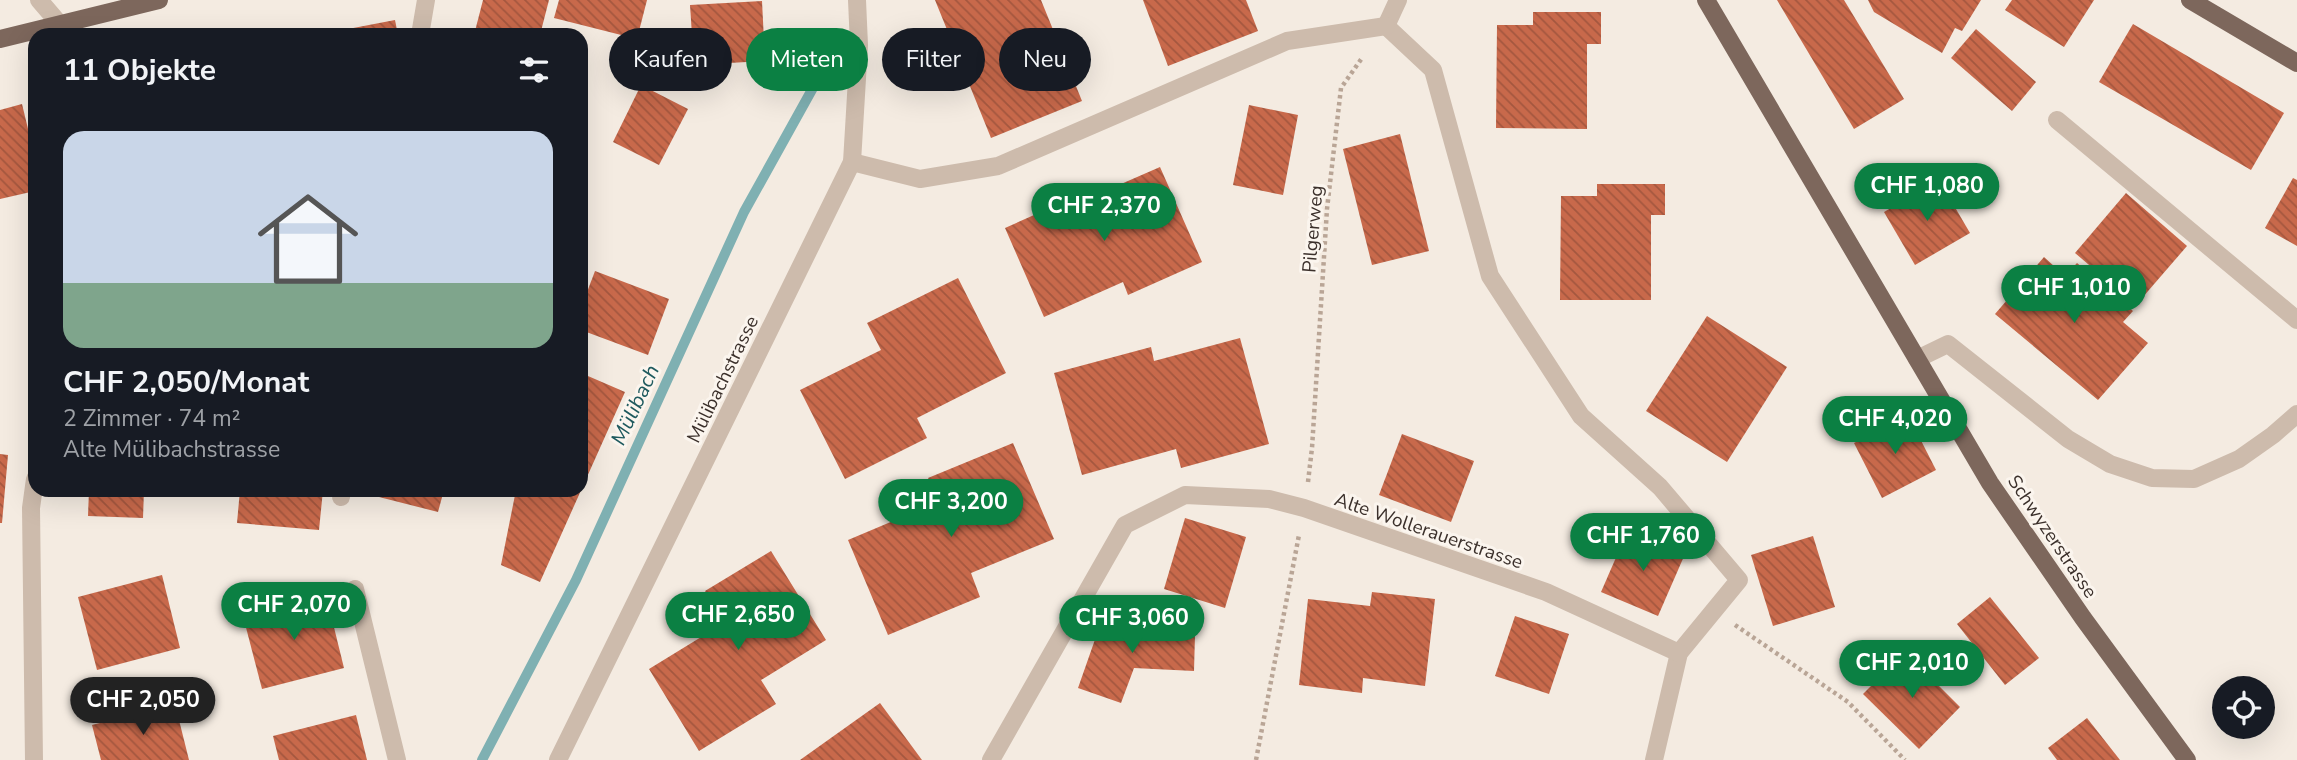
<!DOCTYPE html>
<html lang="de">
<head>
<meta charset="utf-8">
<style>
  :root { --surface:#171b24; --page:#242831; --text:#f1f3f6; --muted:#9ea1a6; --accent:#0b8043 }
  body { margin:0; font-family:"Nunito Sans",sans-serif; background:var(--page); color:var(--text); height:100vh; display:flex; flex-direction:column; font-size:26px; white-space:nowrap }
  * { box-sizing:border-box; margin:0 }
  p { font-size:23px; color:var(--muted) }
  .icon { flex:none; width:38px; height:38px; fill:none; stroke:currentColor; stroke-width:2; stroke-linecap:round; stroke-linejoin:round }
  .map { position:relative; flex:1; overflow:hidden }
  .details { position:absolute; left:28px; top:28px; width:560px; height:469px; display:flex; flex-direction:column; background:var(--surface); border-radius:21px; box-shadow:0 7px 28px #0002 }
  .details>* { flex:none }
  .top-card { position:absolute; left:609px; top:28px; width:665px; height:63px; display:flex; gap:14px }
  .tools { position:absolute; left:2212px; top:676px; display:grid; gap:14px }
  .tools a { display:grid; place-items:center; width:63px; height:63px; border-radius:50%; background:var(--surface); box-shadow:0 7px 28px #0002; font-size:35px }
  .price { position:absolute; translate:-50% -60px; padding:0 16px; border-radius:24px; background:var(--accent); color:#fff; font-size:23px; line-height:46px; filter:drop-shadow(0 2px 4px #0008) }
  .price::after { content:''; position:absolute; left:50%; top:42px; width:21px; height:16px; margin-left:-10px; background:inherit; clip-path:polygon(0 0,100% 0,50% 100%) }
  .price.on { background:#222; color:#fff }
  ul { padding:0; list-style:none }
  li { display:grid; align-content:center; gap:14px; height:371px; padding:0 35px }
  li span { display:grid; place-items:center; height:217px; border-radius:21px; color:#555 }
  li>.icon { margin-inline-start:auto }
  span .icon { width:126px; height:126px; fill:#fffc; stroke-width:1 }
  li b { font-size:30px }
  h2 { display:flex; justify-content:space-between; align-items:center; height:84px; padding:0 35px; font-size:30px }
  .chip { padding:0 24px; border-radius:32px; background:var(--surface); box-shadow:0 7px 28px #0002; font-size:24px; line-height:63px }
  .chip.on { background:var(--accent); color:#fff }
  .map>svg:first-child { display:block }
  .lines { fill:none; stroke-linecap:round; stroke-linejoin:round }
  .stream { stroke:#7fb0b2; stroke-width:10 }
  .building { fill:url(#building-back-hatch) }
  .path { stroke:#b9a596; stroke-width:4.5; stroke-dasharray:3.5 3.5; stroke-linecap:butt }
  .minor { stroke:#cdbbac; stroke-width:18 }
  .major { stroke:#7d675c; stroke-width:18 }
  .labels { text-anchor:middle; stroke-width:6; stroke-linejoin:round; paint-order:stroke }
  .street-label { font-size:19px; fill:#3b302b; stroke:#fbf5ee }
  .water-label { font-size:21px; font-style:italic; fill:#1f5a5e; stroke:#fbf5ee }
</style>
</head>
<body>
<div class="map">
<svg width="2297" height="760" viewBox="0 0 2297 760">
  <defs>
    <pattern id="building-back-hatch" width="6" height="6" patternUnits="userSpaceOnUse" patternTransform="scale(1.75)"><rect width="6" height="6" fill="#c8694b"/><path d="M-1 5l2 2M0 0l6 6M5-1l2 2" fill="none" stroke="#a4573f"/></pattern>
  </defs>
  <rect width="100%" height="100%" fill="#f4ebe1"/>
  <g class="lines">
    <!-- stream -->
    <polyline class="stream" points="482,760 576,580 744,212 824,68"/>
  </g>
  <!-- building -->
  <g class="building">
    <polygon points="483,0 549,0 540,35 474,35"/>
    <polygon points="559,0 647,0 637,39 554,18"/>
    <polygon points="935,0 1041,0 1082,101 991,138"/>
    <polygon points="1143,0 1246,0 1258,31 1168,66"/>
    <polygon points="1777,0 1844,0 1904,99 1854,129"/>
    <polygon points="1868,0 1981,0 1962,31 1955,28 1942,53 1874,12"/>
    <polygon points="2012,0 2094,0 2064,47 2005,10"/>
    <polygon points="762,1 765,61 694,65 690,5"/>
    <polygon points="1533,12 1601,12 1601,44 1587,44 1587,129 1496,128 1497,25 1533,25"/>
    <polygon points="395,20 398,35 322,35 322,34"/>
    <polygon points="2133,24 2284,113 2251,170 2099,82"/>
    <polygon points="308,28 309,35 279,35 279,34"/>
    <polygon points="1976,29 2036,82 2012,111 1951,58"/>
    <polygon points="641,85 688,109 659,165 613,142"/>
    <polygon points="22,104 35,158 35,191 0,199 0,110"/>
    <polygon points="1249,105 1298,115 1283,195 1233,185"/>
    <polygon points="1400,134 1429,251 1372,265 1343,149"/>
    <polygon points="1160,167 1202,262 1128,295 1123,282 1044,317 1005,228 1086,192 1089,198"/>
    <polygon points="2293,178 2297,180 2297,246 2265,228"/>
    <polygon points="1939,180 1970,233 1915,265 1884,212"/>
    <polygon points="1597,184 1665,184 1665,215 1651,215 1651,300 1560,300 1561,196 1597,196"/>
    <polygon points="2126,193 2187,246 2136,305 2075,253"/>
    <polygon points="2044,257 2065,276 2077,263 2133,311 2123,322 2148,343 2098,400 1995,314"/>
    <polygon points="595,271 669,299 648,355 581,330 581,308"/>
    <polygon points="958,278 1006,373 917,418 927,438 845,479 800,390 881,350 867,323"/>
    <polygon points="1707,316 1787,367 1727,462 1646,411"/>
    <polygon points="1240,338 1269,444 1181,468 1176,449 1082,475 1054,373 1151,347 1154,361"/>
    <polygon points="581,373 625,392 540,582 501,565 516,490 581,490"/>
    <polygon points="1908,415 1936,470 1882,498 1854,443"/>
    <polygon points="1402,434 1474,461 1451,522 1379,495"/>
    <polygon points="1013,443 1054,539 971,573 980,597 888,635 848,540 938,502 928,478"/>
    <polygon points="0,454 8,455 2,523 0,523"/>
    <polygon points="89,490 144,490 143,518 88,516"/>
    <polygon points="240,490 323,490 319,530 237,523"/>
    <polygon points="379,490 444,490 438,512 379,497"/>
    <polygon points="1185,518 1246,537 1225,608 1164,589"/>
    <polygon points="1628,530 1685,554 1658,616 1601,592"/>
    <polygon points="1813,536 1835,607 1773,626 1751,555"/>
    <polygon points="771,551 826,640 761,680 776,704 699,751 649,669 724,623 705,591"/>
    <polygon points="162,575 180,648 97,670 78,597"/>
    <polygon points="1372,592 1435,599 1425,686 1363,678 1362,693 1299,685 1308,599 1370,606"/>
    <polygon points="326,595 344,668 262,689 243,616"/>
    <polygon points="1990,597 2039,658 2005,685 1957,624"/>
    <polygon points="1105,611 1149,626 1146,633 1195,635 1194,671 1134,668 1121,703 1078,688"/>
    <polygon points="1515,616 1569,634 1549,694 1495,676"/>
    <polygon points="1905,652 1960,707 1919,749 1863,694"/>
    <polygon points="880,703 922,760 800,760"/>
    <polygon points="175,704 189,760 101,760 92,725"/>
    <polygon points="356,715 367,760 279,760 273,736"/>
    <polygon points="2087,718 2120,760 2057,760 2048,748"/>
  </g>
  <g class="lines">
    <!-- path -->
    <g class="path">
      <polyline points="1308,482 1312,448 1327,209 1341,88 1362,58"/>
      <polyline points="1735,625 1848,702 1905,760"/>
      <polyline points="1256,760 1299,535"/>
    </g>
    <!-- minor -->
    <g class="minor">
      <polyline points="39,0 69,35"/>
      <polyline points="1386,26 1433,70 1490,276 1581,416 1660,487 1739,580 1679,653 1654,760"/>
      <polyline points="1386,26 1398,0"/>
      <polyline points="420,35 426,0"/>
      <polyline points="2057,120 2297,320"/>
      <polyline points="852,162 920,179 998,166 1287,41 1386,26"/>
      <polyline points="1917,359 1948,344 2068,439 2110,464 2152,478 2194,479 2239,459 2273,435 2297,414"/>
      <polyline points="341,497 342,490"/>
      <polyline points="355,589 397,760"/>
      <polyline points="34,760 31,508 35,479"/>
      <polyline points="558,760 852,162 859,45 857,0"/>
      <polyline points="991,760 1125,525 1185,495 1269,499 1304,508 1546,592 1679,653"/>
    </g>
    <!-- major -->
    <g class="major">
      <polyline points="1706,0 1990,483 2083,618 2187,760"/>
      <polyline points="2190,0 2297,63"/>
      <polyline points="0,39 159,0"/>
    </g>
  </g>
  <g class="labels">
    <!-- street labels -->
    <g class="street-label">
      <text transform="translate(1312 229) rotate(-85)" y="7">Pilgerweg</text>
      <text transform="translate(722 379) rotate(-64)" y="7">Mülibachstrasse</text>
      <text transform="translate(1429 530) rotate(19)" y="7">Alte Wollerauerstrasse</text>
      <text transform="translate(2053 536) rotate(56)" y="7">Schwyzerstrasse</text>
    </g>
    <!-- water labels -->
    <g class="water-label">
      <text transform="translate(635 405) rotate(-65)" y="7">Mülibach</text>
    </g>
  </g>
</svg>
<div class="tools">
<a><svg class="icon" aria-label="locate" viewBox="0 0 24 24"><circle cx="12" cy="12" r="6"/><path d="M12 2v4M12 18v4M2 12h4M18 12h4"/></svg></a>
</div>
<b class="price" style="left:1927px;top:223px">CHF 1,080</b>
<b class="price" style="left:1104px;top:243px">CHF 2,370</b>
<b class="price" style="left:2074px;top:325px">CHF 1,010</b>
<b class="price" style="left:1895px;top:456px">CHF 4,020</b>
<b class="price" style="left:951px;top:539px">CHF 3,200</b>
<b class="price" style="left:1643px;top:573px">CHF 1,760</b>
<b class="price" style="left:294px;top:642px">CHF 2,070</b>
<b class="price" style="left:738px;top:652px">CHF 2,650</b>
<b class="price" style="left:1132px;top:655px">CHF 3,060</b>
<b class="price" style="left:1912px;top:700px">CHF 2,010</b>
<b class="price on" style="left:143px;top:737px">CHF 2,050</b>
<div class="top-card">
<a class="chip">Kaufen</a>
<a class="chip on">Mieten</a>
<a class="chip">Filter</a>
<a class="chip">Neu</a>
</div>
<section class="details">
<h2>11 Objekte<svg class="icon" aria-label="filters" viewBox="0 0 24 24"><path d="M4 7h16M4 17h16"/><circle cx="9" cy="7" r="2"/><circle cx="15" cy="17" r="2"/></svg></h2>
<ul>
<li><span style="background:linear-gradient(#c9d6e8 70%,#7fa58c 0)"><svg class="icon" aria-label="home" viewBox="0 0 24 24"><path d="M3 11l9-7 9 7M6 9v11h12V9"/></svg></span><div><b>CHF 2,050/Monat</b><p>2 Zimmer · 74 m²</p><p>Alte Mülibachstrasse</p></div></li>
</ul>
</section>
</div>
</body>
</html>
